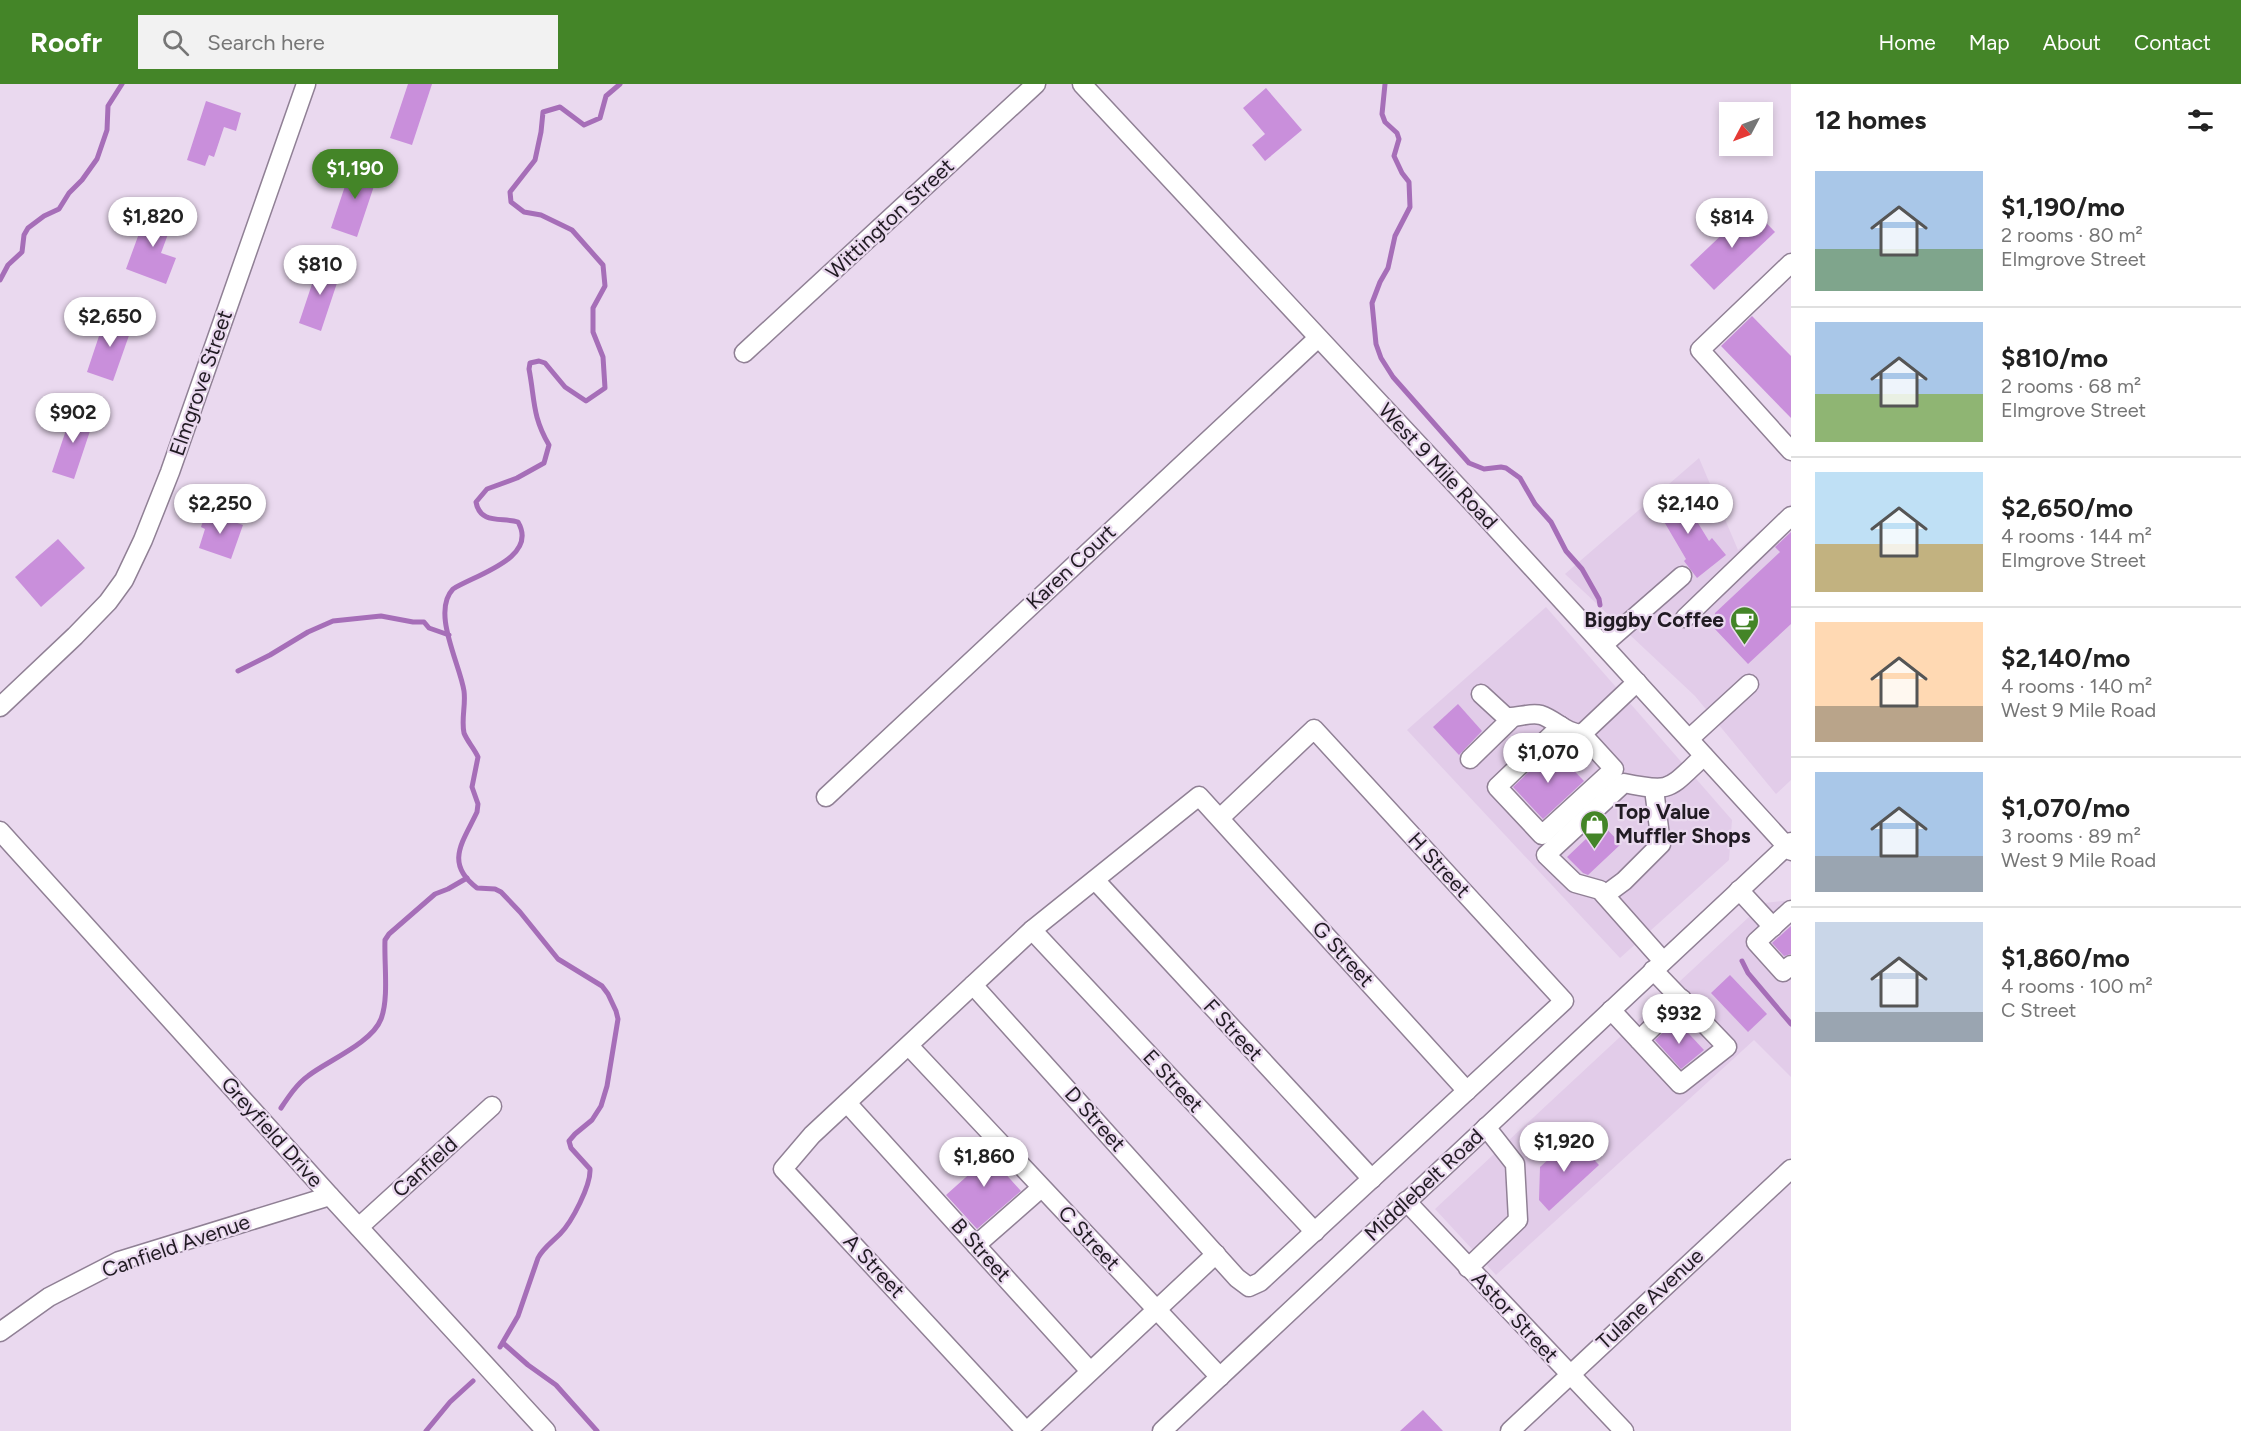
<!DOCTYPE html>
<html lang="en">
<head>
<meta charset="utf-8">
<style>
  :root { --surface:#fff; --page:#f2f2f2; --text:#222; --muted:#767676; --line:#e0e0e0; --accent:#448528 }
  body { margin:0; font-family:Figtree,sans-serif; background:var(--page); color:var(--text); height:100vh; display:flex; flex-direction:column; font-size:22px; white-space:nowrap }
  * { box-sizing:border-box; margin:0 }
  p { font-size:20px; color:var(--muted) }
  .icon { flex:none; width:33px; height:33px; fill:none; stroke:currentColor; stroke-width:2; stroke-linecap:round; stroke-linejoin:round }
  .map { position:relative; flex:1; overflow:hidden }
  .side { display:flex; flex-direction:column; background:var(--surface); width:450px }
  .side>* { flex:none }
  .needle { width:39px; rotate:229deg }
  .fabs { position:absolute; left:1719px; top:18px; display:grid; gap:12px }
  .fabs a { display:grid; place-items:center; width:54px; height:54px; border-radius:0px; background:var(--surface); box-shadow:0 3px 9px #0003; font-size:30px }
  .price { position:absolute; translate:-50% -51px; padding:0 14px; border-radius:21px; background:#fff; color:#222; font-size:20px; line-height:39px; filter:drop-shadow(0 2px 3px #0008) }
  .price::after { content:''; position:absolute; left:50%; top:36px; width:18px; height:14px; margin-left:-9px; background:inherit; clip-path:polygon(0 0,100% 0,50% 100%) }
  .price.on { background:var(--accent); color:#fff }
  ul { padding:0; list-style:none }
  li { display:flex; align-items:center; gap:18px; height:150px; padding:0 24px }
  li+li { border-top:2px solid var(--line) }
  li span { display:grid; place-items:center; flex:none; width:168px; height:120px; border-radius:0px; color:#555 }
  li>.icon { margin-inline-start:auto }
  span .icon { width:72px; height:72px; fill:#fffc; stroke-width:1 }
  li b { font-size:26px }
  h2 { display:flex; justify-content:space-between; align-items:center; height:72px; padding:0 24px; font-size:26px }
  header { display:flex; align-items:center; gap:36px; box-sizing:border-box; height:84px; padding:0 30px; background:var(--accent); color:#fff }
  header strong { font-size:28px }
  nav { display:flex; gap:33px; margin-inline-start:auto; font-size:21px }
  .search { width:420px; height:54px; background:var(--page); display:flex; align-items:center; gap:15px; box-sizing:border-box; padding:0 21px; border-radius:0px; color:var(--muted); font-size:22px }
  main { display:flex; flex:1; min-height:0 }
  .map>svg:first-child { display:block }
  .built { fill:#e2cce9 }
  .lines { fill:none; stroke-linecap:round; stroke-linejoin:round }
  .stream { stroke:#a66eb8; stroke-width:5 }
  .building { fill:#c98fdb }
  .minor-casing { stroke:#908095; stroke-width:21 }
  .minor { stroke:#fff; stroke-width:18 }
  .labels { text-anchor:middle; stroke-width:4.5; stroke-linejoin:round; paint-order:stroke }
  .street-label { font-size:21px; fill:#211b23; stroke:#ead9ef }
  .poi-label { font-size:21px; font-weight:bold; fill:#211b23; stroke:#ead9ef; text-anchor:end }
</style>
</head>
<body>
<header>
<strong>Roofr</strong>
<div class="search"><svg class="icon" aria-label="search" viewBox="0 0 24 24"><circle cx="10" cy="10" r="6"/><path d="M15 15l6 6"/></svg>Search here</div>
<nav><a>Home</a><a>Map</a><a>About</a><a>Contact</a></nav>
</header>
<main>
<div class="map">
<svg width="1791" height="1347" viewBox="0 0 1791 1347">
  <rect width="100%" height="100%" fill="#ead9ef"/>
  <!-- built -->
  <g class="built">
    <polygon points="1699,374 1738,466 1791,420 1791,696 1776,710 1695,612 1565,490"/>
    <polygon points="1546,523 1732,736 1729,776 1620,874 1407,646"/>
    <polygon points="1791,816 1791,993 1754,956 1496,1191 1435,1125 1764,819"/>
  </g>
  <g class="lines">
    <!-- stream -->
    <g class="stream">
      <polyline points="1385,0 1382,30 1385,38 1397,49 1399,55 1394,72 1402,89 1409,98 1410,123 1395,152 1388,184 1380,198 1372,219 1376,260 1381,274 1393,293 1469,379 1484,385 1501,383 1506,384 1520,394 1535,420 1551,438 1566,467 1582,485 1599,515 1600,521"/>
      <polyline points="0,196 8,181 22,168 24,151 28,144 44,132 59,125 69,109 82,96 97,75 107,46 108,22 122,0"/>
      <polyline points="238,587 270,571 308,548 333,537 381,532 413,538 424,538 429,544 449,551"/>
      <polyline points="1742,877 1748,889 1791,940"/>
      <path d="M281 1024C289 1012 297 1000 308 992 327 977 372 959 381 935 389 915 384 879 385 856L389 850 435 810 448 805 467 794"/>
      <polyline points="503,1259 528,1281 556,1301 597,1347"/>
      <path d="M500 1263 518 1232 538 1174C543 1164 552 1158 560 1150 572 1138 591 1101 590 1085L571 1064 569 1057 575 1050 592 1036 601 1022 607 1002 618 935 616 927 608 910 602 902 558 875 520 828 501 808 495 805 477 804C444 779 463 758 477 728L478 720 472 703 478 673C474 664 467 657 464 649 461 635 466 621 464 607 460 580 431 528 453 505 475 491 539 474 518 438 503 433 480 441 476 418L487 405 517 394 544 379 549 361C532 332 535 316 529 285L530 279 539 277 545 279 565 303 586 317 605 304 603 273 593 248V224L605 202 603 181 572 146 541 131 524 128 511 118 510 108 535 76 541 48 543 28 560 23 584 41 600 34 606 12 620 0"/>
      <polyline points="426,1347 450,1318 473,1297"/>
    </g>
  </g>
  <!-- building -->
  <g class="building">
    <polygon points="408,0 432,0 412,61 390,54"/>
    <polygon points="1266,4 1302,46 1265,77 1252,61 1265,50 1243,24"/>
    <polygon points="206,17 241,29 236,47 224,43 214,73 209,71 205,82 187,76"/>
    <polygon points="353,78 379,87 357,153 331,144"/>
    <polygon points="1751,123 1775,148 1714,206 1690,181"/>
    <polygon points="148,125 174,134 161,169 176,174 166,200 126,185"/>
    <polygon points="320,176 342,184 321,247 299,239"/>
    <polygon points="106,231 133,240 113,297 87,288"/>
    <polygon points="1752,232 1791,272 1791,334 1721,262"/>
    <polygon points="73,325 95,332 74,395 52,388"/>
    <polygon points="1671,406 1687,435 1693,431 1709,457 1712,454 1726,471 1697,494 1684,477 1686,475 1659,429 1658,431 1650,418"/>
    <polygon points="206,428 243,441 231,475 199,464 205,445 201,443"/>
    <polygon points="1791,448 1791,540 1748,580 1714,544 1715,529 1780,468 1775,463"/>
    <polygon points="58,455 85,484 41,523 15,493"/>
    <polygon points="1458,620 1482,647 1459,671 1433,643"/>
    <polygon points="1553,665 1584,697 1543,735 1513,703"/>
    <polygon points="1599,737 1621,760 1588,791 1583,789 1567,773 1587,754 1584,751"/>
    <polygon points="1791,842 1791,870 1784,872 1772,859"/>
    <polygon points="1730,891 1767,930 1748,948 1711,909"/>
    <polygon points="1676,936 1704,966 1681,985 1655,956"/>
    <polygon points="1573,1053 1599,1081 1549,1127 1539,1116 1540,1083"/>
    <polygon points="985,1059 1006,1082 1002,1086 1021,1107 977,1145 946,1111 975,1085 967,1076"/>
    <polygon points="1423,1326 1443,1347 1400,1347"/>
  </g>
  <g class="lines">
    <defs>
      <g id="minor">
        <polyline points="1082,0 1484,431 1791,767"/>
        <polyline points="1791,179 1700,266 1791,367"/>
        <polyline points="744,269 1036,0"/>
        <polyline points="1685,534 1791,432"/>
        <polyline points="1603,561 1682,492"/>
        <path d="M1481 610 1506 633C1518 634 1530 628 1541 631 1556 636 1565 649 1582 650L1637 598"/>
        <polyline points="0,623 75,552 108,518 124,496 143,456 170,388 306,0"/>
        <polyline points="1561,642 1497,703 1542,751 1614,685 1582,650"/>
        <polyline points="1689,655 1749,600"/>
        <polyline points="1470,675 1512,634"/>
        <polyline points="826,713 1318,254"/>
        <polyline points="0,747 330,1112 546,1347"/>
        <polyline points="1095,796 1372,1095"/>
        <polyline points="1739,806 1773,843"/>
        <polyline points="1605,811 1624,797 1661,760 1654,705"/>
        <polyline points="1791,826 1756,858 1783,888 1791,881"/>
        <polyline points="1032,846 1315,1148"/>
        <path d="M1663 877 1600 806 1575 799 1546 771 1624 699C1673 709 1668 705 1704 672"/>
        <polyline points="973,901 1237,1194 1249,1203 1260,1198 1564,917 1314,645 1220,734"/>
        <polyline points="1611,926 1680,1000 1727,963 1653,886"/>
        <polyline points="1639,956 1682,915"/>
        <polyline points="909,962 1220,1293"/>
        <polyline points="847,1019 1090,1287"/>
        <polyline points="1406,1117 1624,1347"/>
        <polyline points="359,1143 492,1022"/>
        <polyline points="976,1161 1041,1104"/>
        <polyline points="1468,1184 1518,1136 1515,1080 1486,1043"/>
        <polyline points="0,1248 49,1213 119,1177 330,1112"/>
        <polyline points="1026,1347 783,1085 812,1051 1032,846 1199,712 1467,1007"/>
        <polyline points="1027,1347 1216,1170"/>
        <polyline points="1162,1347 1791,758"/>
        <polyline points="1510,1347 1791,1085"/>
      </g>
    </defs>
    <!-- minor casing -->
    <use href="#minor" class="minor-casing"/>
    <!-- minor -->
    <use href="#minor" class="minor"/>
  </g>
  <!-- icons -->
  <defs>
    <symbol id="cafe-pin" viewBox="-11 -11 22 30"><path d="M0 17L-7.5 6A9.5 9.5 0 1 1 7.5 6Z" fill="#448528" stroke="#ead9ef"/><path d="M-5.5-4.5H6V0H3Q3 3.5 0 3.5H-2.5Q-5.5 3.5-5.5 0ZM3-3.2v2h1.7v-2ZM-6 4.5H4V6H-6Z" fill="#fff"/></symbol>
    <symbol id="shop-pin" viewBox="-11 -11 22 30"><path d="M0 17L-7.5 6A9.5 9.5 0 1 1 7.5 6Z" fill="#448528" stroke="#ead9ef"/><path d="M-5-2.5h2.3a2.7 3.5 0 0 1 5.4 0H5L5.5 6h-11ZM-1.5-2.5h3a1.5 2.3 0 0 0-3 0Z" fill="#fff"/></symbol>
  </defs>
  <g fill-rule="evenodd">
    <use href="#cafe-pin" x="1728" y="520" width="33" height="45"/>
    <use href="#shop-pin" x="1578" y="724" width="33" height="45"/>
  </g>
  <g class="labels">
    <!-- street labels -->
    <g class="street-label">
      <text transform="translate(890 135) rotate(-43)" y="7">Wittington Street</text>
      <text transform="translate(201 299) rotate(-71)" y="7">Elmgrove Street</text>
      <text transform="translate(1438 382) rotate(47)" y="7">West 9 Mile Road</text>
      <text transform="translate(1071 483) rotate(-43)" y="7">Karen Court</text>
      <text transform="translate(1439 781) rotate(47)" y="7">H Street</text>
      <text transform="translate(1343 870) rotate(48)" y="7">G Street</text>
      <text transform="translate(1233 946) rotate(47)" y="7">F Street</text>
      <text transform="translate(1173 997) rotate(47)" y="7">E Street</text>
      <text transform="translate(1095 1035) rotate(48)" y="7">D Street</text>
      <text transform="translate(272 1048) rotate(48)" y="7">Greyfield Drive</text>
      <text transform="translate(425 1083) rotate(-42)" y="7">Canfield</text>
      <text transform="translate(1424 1101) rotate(-43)" y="7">Middlebelt Road</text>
      <text transform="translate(1089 1154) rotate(47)" y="7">C Street</text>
      <text transform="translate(176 1162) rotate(-19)" y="7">Canfield Avenue</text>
      <text transform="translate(981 1166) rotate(48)" y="7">B Street</text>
      <text transform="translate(874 1182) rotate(47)" y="7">A Street</text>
      <text transform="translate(1650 1215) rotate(-43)" y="7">Tulane Avenue</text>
      <text transform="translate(1515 1233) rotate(47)" y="7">Astor Street</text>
    </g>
    <!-- poi labels -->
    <g class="poi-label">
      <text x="1724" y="543">Biggby Coffee</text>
      <text x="1615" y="735" text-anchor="start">Top Value<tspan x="1615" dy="24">Muffler Shops</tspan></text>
    </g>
  </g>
</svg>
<div class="fabs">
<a><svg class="needle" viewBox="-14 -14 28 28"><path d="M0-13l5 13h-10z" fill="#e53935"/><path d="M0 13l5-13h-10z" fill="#767676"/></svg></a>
</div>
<b class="price on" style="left:355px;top:116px">$1,190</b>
<b class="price" style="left:153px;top:164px">$1,820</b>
<b class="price" style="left:1732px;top:165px">$814</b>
<b class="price" style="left:320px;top:212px">$810</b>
<b class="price" style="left:110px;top:264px">$2,650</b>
<b class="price" style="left:73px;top:360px">$902</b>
<b class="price" style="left:220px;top:451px">$2,250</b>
<b class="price" style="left:1688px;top:451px">$2,140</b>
<b class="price" style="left:1548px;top:700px">$1,070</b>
<b class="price" style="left:1679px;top:961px">$932</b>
<b class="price" style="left:1564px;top:1089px">$1,920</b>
<b class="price" style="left:984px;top:1104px">$1,860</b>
</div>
<section class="side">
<h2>12 homes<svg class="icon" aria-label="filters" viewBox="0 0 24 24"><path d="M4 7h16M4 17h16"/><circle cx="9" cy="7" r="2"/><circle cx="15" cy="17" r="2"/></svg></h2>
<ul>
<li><span style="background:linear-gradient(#a9c7e8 65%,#7fa58c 0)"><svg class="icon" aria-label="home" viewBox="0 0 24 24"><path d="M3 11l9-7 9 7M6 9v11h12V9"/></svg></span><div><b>$1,190/mo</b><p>2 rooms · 80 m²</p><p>Elmgrove Street</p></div></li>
<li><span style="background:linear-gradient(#a9c7e8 60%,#8fb573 0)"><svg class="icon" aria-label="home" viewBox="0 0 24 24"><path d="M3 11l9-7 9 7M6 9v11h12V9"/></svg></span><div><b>$810/mo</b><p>2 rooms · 68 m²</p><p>Elmgrove Street</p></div></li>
<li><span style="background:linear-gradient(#bfe0f5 60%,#c2b280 0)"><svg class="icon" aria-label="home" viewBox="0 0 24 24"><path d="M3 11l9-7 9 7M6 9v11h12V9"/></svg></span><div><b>$2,650/mo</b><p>4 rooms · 144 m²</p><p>Elmgrove Street</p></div></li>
<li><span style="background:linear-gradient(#ffd9b3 70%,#b9a48a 0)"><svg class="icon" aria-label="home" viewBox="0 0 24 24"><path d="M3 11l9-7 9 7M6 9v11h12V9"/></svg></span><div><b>$2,140/mo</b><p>4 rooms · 140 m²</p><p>West 9 Mile Road</p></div></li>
<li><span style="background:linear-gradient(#a9c7e8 70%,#9aa5b1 0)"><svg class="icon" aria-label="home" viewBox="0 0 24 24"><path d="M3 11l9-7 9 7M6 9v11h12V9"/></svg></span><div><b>$1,070/mo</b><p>3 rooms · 89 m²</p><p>West 9 Mile Road</p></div></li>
<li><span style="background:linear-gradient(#c9d6e8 75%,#9aa5b1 0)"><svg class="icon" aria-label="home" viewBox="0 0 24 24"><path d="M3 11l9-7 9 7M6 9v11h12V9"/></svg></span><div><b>$1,860/mo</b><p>4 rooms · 100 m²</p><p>C Street</p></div></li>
</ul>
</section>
</main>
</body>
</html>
